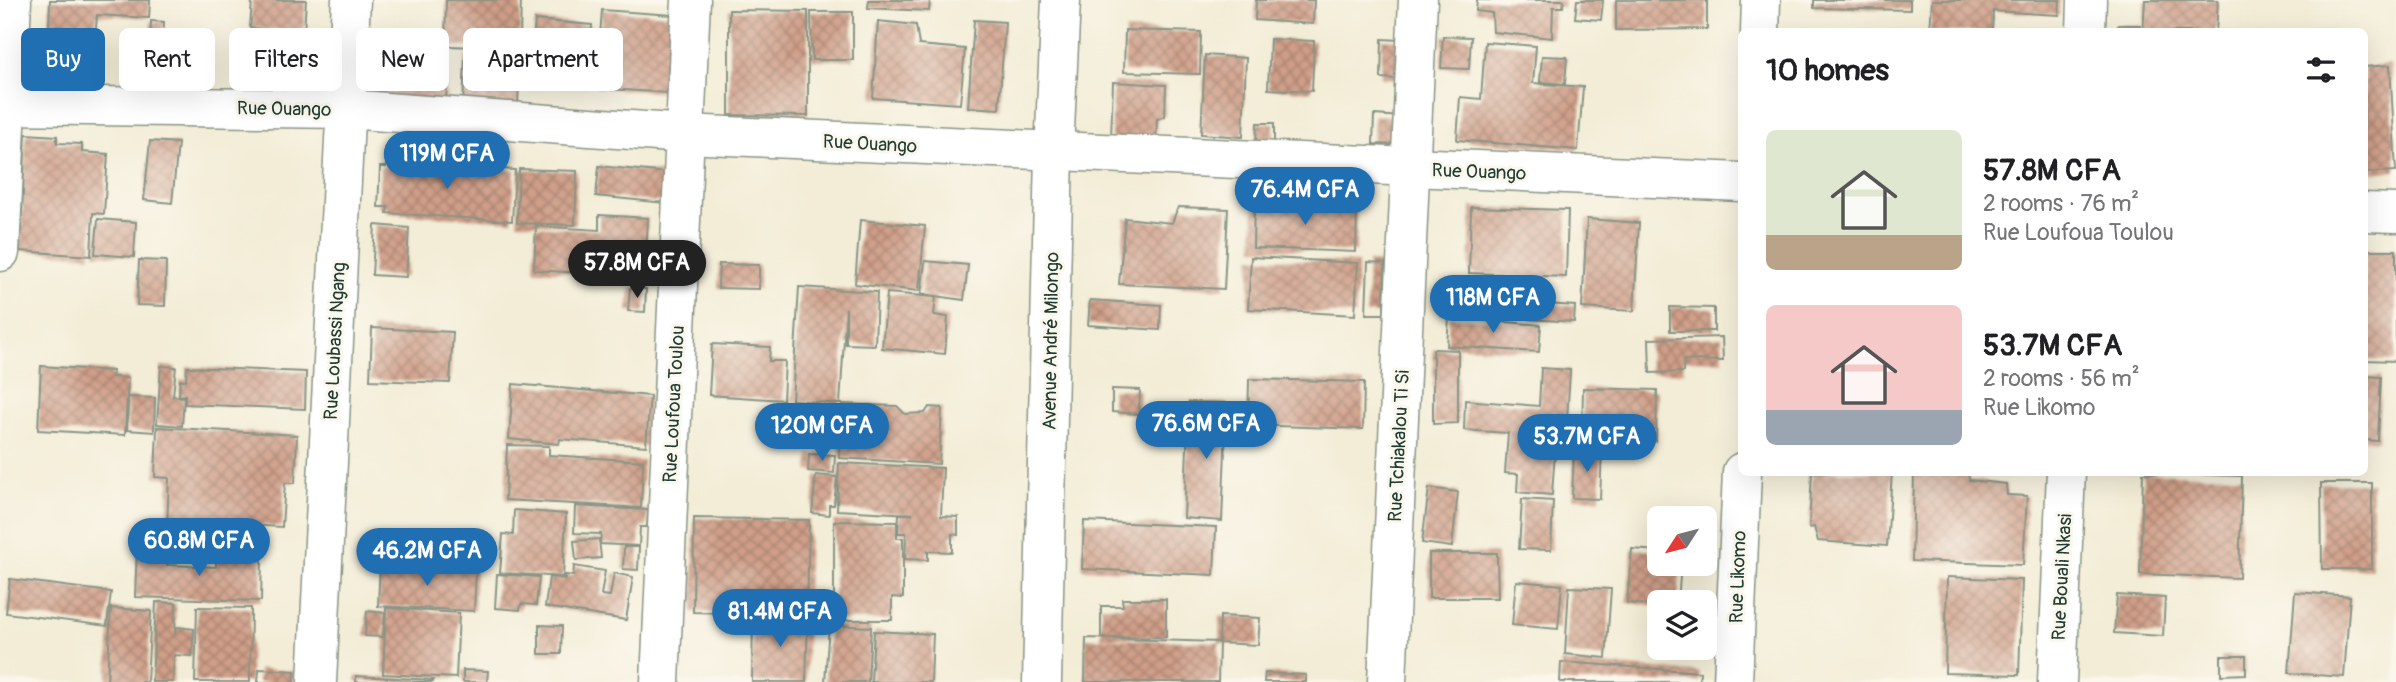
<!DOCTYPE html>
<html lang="en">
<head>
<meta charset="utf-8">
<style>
  :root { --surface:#fff; --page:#f6f6f6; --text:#202124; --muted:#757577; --accent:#1f6fb2 }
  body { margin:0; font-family:Pangolin,sans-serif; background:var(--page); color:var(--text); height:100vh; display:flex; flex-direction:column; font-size:26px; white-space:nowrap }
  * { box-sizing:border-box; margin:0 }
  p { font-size:23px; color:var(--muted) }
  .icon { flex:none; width:38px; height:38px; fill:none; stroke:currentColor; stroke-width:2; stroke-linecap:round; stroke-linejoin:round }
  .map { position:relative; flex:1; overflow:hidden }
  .panel { position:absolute; left:1738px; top:28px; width:630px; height:448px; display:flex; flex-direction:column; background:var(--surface); border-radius:10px; box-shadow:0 7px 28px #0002 }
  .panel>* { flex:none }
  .banner { position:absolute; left:21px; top:28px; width:665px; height:63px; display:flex; gap:14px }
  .needle { width:46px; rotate:234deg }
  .tools { position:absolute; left:1647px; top:506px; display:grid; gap:14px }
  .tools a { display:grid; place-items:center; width:70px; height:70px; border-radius:10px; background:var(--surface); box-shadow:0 7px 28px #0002; font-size:35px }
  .price { position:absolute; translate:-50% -60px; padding:0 16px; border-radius:24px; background:var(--accent); color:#fff; font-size:23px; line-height:46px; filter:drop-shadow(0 2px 4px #0008) }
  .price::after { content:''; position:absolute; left:50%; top:42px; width:21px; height:16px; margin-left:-10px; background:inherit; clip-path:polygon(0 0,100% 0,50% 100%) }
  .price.active { background:#222; color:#fff }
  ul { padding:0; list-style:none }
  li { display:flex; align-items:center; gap:21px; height:175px; padding:0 28px }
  li span { display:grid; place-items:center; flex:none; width:196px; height:140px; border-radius:10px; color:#555 }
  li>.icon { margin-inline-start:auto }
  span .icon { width:84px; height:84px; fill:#fffc; stroke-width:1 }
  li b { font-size:30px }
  h2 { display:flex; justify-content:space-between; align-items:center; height:84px; padding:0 28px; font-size:30px }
  .tag { padding:0 24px; border-radius:10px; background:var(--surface); box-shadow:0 7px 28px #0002; font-size:24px; line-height:63px }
  .tag.active { background:var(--accent); color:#fff }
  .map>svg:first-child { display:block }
  .building { fill:url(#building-cross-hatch) }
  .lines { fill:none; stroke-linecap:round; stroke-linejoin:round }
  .minor-casing { stroke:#899586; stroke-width:41 }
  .minor { stroke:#fff; stroke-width:38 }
  .labels { text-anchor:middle; stroke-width:6; stroke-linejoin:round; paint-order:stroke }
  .street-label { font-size:19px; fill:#1f3d34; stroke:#fbf7ec }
</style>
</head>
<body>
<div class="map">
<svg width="2396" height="682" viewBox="0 0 2396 682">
  <defs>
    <pattern id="building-cross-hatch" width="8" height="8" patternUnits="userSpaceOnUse" patternTransform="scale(1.75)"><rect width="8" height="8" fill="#d09f89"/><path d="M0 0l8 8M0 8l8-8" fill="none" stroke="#a88371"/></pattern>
  </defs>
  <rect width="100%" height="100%" fill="#fbf7ec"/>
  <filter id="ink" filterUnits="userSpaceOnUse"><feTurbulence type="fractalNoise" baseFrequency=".0143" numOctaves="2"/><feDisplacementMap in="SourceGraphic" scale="14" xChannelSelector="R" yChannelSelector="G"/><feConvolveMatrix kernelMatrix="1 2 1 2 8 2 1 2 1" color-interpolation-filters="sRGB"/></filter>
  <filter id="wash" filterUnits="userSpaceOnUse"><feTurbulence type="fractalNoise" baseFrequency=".00686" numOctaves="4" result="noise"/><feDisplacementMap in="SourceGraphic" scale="28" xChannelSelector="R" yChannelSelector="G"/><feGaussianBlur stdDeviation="1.57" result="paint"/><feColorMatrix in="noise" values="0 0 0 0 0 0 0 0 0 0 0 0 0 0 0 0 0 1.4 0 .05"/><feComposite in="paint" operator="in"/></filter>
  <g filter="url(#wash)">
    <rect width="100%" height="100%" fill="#f3edd7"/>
    <g id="blocks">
      <!-- building -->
      <g class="building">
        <polygon points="50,0 150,0 149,18 97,15 96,29 49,26"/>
        <polygon points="252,0 306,0 304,32 250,28"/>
        <polygon points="446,0 521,0 518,110 463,108 465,56 479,57 480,47 445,46"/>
        <polygon points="869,0 930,0 929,11 868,8"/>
        <polygon points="1256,0 1314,0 1313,24 1255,20"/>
        <polygon points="1477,0 1564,0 1563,7 1553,7 1552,38 1493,32 1492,13 1476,11"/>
        <polygon points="1577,0 1603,0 1601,20 1575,18"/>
        <polygon points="1616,0 1707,0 1707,29 1616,30"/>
        <polygon points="1814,0 1910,0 1910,10 1814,8"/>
        <polygon points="1932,0 2060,0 2059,15 1993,11 1992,32 1930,32"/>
        <polygon points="2145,0 2218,0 2216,32 2143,32"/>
        <polygon points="602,10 672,15 667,93 596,88"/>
        <polygon points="729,10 808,11 808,116 729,115"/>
        <polygon points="811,12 853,12 853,60 812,60"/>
        <polygon points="535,20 592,25 589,71 531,66"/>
        <polygon points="974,20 1005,22 999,109 968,107"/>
        <polygon points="151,21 164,22 162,64 149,63"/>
        <polygon points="878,21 916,25 919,45 965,49 960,104 873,98"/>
        <polygon points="2118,25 2140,25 2140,32 2117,32"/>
        <polygon points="1125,30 1201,32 1200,74 1124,72"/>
        <polygon points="1443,36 1471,37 1469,69 1441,68"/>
        <polygon points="1270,39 1314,41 1312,91 1268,89"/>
        <polygon points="1382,39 1400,40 1399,79 1381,78"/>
        <polygon points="1485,42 1536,46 1533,83 1583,87 1578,150 1457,140 1460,97 1481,99"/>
        <polygon points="414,51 448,53 446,104 379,101 380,75 413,76"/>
        <polygon points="1205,55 1246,58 1243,137 1201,134"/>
        <polygon points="1542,56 1567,57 1565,84 1540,82"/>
        <polygon points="2390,65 2396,171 2364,173 2364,67"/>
        <polygon points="1113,82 1166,85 1165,116 1157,119 1156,140 1111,139"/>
        <polygon points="1374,115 1403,117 1402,145 1373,144"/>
        <polygon points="1257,123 1274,123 1274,145 1256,144"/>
        <polygon points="26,134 57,136 57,143 82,144 82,152 108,154 104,214 93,213 91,256 20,251"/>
        <polygon points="150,141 178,143 172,203 144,200"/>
        <polygon points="387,161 515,170 512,221 387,213 388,207 378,207 380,167 386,167"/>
        <polygon points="599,166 667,173 665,203 596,196"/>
        <polygon points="519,169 577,171 575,225 517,223"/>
        <polygon points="1254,202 1357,205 1356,252 1253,248"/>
        <polygon points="1178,207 1228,209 1224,289 1119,284 1125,218 1172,223"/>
        <polygon points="1471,207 1568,210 1566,277 1469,273"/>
        <polygon points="599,215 648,218 645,277 534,270 536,226 599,230"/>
        <polygon points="98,219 136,222 134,257 95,254"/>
        <polygon points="1587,219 1639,223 1634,311 1582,308"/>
        <polygon points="860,220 925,226 919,291 855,284"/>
        <polygon points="375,225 409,228 406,277 372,275"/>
        <polygon points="2364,250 2396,250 2396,361 2364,360"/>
        <polygon points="1251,257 1358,263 1355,315 1248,309"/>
        <polygon points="139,260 166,261 165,306 137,305"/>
        <polygon points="925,261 968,265 964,300 921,294"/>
        <polygon points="1368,262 1385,263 1384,314 1366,314"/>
        <polygon points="719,264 759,265 759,289 718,288"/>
        <polygon points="799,287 877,292 875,345 846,344 846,308 840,404 792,400"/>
        <polygon points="630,288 646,289 645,312 628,311"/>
        <polygon points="887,293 936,297 934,315 948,317 945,354 882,348"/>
        <polygon points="1090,300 1161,305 1160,330 1088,325"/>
        <polygon points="1532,303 1575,306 1574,322 1530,319"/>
        <polygon points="1670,307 1714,308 1714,331 1670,331"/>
        <polygon points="1449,317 1541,325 1539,352 1447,346"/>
        <polygon points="372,328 453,332 450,383 370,380"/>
        <polygon points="1722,337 1723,361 1684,360 1683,372 1650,373 1649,339"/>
        <polygon points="712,344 770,347 769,361 785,361 783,400 709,395"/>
        <polygon points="1433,349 1458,350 1458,423 1433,424"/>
        <polygon points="41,366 113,371 112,377 128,378 125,435 38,430"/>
        <polygon points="161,366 176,367 173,396 184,397 182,426 157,424"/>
        <polygon points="187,367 306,372 305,409 185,404 185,395 179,396 180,380 186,380"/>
        <polygon points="1541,368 1570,370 1566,437 1556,436 1552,495 1517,492 1518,474 1505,473 1508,433 1464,430 1465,400 1539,406"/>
        <polygon points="2364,376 2381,377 2378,441 2364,440"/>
        <polygon points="1249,379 1364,382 1363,429 1248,425"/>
        <polygon points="513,384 650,396 646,446 560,439 559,444 509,439"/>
        <polygon points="1583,388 1657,390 1656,441 1582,439"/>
        <polygon points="1112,389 1140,390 1139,414 1112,412"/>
        <polygon points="128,397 155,398 154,432 127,430"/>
        <polygon points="1189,402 1227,403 1222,521 1184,518"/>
        <polygon points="842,404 897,406 905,414 925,413 929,407 942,408 939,464 839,458"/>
        <polygon points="157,427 297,435 295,483 285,483 282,527 228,524 227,531 167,528 169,478 155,477"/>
        <polygon points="507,445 549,446 549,455 643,461 641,508 505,500"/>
        <polygon points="1574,449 1602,450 1600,499 1572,498"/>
        <polygon points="809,454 835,455 834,473 808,471"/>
        <polygon points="839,463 943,468 941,516 958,517 958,535 952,534 952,552 928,551 928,560 905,559 906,533 898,533 899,514 913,514 837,510"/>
        <polygon points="1812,472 1892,472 1887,546 1818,541 1814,527 1809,528"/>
        <polygon points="1914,472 1968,472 1969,480 2006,484 2007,495 2027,496 2023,565 1912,561"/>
        <polygon points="2143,473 2242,476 2239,578 2140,574"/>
        <polygon points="816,475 837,477 834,505 829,505 829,515 812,513"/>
        <polygon points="2321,483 2372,483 2372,569 2322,569"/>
        <polygon points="1429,488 1458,492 1452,547 1422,543"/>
        <polygon points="1522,499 1553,501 1551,550 1519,549"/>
        <polygon points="575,506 648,510 647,527 640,527 639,546 600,544 601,534 574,533"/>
        <polygon points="514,510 566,514 563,577 500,573 503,534 513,535"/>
        <polygon points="694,518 809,520 807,615 693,612"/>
        <polygon points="834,521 897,522 897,538 903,538 903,598 892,597 892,620 834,620"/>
        <polygon points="1084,521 1216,527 1214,575 1082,569"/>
        <polygon points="599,539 601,558 576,560 574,541"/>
        <polygon points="624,547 639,547 638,570 623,569"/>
        <polygon points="137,548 167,549 167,565 216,567 216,554 262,556 261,601 135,597"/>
        <polygon points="1632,549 1659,551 1659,564 1681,564 1678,602 1659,602 1659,606 1627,603"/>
        <polygon points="1429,553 1497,553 1498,598 1429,598"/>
        <polygon points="380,564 476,569 474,611 378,606"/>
        <polygon points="574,566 605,571 601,595 610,596 614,573 633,577 626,620 545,607 549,577 565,579 565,575 573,576"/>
        <polygon points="497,574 539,577 536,605 521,604 520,610 495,608"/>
        <polygon points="1947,577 2022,580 2019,675 1945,673"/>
        <polygon points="10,579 111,592 107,626 6,613"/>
        <polygon points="1516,581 1562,585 1558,629 1512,625"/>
        <polygon points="1569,587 1611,589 1606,658 1565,654"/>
        <polygon points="2295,592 2350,596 2344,677 2289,673"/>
        <polygon points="2117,595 2165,598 2163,636 2114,633"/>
        <polygon points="1122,599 1166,599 1166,637 1101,638 1101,606 1123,606"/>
        <polygon points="156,602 176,603 175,635 176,627 194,629 192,656 174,655 173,682 152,682"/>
        <polygon points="197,607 251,608 250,682 195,682"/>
        <polygon points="111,608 151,611 147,682 107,682"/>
        <polygon points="386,608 459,613 456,678 383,674"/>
        <polygon points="367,611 385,613 383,637 365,636"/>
        <polygon points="753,616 808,617 806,682 752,682"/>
        <polygon points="1220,616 1260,618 1258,645 1219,643"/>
        <polygon points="539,625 562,626 561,654 539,654"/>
        <polygon points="829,625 871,627 868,682 825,682"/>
        <polygon points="874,631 933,634 931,682 871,682"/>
        <polygon points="1086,638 1219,642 1218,682 1085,682"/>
        <polygon points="2221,656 2246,656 2246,674 2221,675"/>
        <polygon points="1561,662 1700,672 1699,682 1560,682"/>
        <polygon points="259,669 295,671 294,682 258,682"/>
        <polygon points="463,670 488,671 487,682 463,682"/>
        <polygon points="1265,673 1306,675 1306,682 1264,682"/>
        <polygon points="356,676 433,680 433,682 356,682"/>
      </g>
    </g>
  </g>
  <g filter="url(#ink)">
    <use href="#blocks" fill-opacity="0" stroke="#899586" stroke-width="2"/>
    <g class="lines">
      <defs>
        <g id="minor">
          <polyline points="1760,32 1761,0"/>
          <polyline points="2086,32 2087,0"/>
          <polyline points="0,105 346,109 685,134 1741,182"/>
          <polyline points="2364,212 2396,213"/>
          <polyline points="0,252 12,0"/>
          <polyline points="317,682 351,0"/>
          <polyline points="660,682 691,0"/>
          <polyline points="1042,682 1054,152 1061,0"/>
          <polyline points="1387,682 1418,0"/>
          <polyline points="1733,682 1742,472"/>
          <polyline points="2057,682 2066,472"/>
        </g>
      </defs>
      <!-- minor casing -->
      <use href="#minor" class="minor-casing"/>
      <!-- minor -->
      <use href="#minor" class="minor"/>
    </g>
  </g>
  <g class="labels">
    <!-- street labels -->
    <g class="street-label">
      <text transform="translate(284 108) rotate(1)" y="7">Rue Ouango</text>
      <text transform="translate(870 143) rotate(3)" y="7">Rue Ouango</text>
      <text transform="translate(1479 171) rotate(2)" y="7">Rue Ouango</text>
      <text transform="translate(334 341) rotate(-87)" y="7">Rue Loubassi Ngang</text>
      <text transform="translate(1050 341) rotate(-89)" y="7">Avenue André Milongo</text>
      <text transform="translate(673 404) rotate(-87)" y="7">Rue Loufoua Toulou</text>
      <text transform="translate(1398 446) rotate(-87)" y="7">Rue Tchiakalou Ti Si</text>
      <text transform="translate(1737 577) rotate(-88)" y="7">Rue Likomo</text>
      <text transform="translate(2061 577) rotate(-87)" y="7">Rue Bouali Nkasi</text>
    </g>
  </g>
</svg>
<div class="tools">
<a><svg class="needle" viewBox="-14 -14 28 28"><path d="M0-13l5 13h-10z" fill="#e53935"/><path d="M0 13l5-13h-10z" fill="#757577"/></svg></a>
<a><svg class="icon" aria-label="layers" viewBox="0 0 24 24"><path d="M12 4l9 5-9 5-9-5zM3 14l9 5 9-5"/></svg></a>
</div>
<b class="price" style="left:447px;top:191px">119M CFA</b>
<b class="price" style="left:1305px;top:227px">76.4M CFA</b>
<b class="price active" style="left:637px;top:300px">57.8M CFA</b>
<b class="price" style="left:1493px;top:335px">118M CFA</b>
<b class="price" style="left:1206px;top:461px">76.6M CFA</b>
<b class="price" style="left:822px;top:463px">120M CFA</b>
<b class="price" style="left:1587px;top:474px">53.7M CFA</b>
<b class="price" style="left:199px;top:578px">60.8M CFA</b>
<b class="price" style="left:427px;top:588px">46.2M CFA</b>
<b class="price" style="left:780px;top:649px">81.4M CFA</b>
<div class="banner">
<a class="tag active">Buy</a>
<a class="tag">Rent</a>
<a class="tag">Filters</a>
<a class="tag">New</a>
<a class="tag">Apartment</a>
</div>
<section class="panel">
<h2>10 homes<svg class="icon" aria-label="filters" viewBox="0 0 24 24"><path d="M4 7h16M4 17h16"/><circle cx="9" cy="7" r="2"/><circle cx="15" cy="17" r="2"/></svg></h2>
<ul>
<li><span style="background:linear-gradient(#dfe7d0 75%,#b9a48a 0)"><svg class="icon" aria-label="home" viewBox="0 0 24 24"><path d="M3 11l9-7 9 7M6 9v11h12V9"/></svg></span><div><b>57.8M CFA</b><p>2 rooms · 76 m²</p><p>Rue Loufoua Toulou</p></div></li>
<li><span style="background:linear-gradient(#f6c9c9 75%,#9aa5b1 0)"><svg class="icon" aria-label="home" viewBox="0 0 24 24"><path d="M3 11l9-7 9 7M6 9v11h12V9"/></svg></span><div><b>53.7M CFA</b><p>2 rooms · 56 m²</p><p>Rue Likomo</p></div></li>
</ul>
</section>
</div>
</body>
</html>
